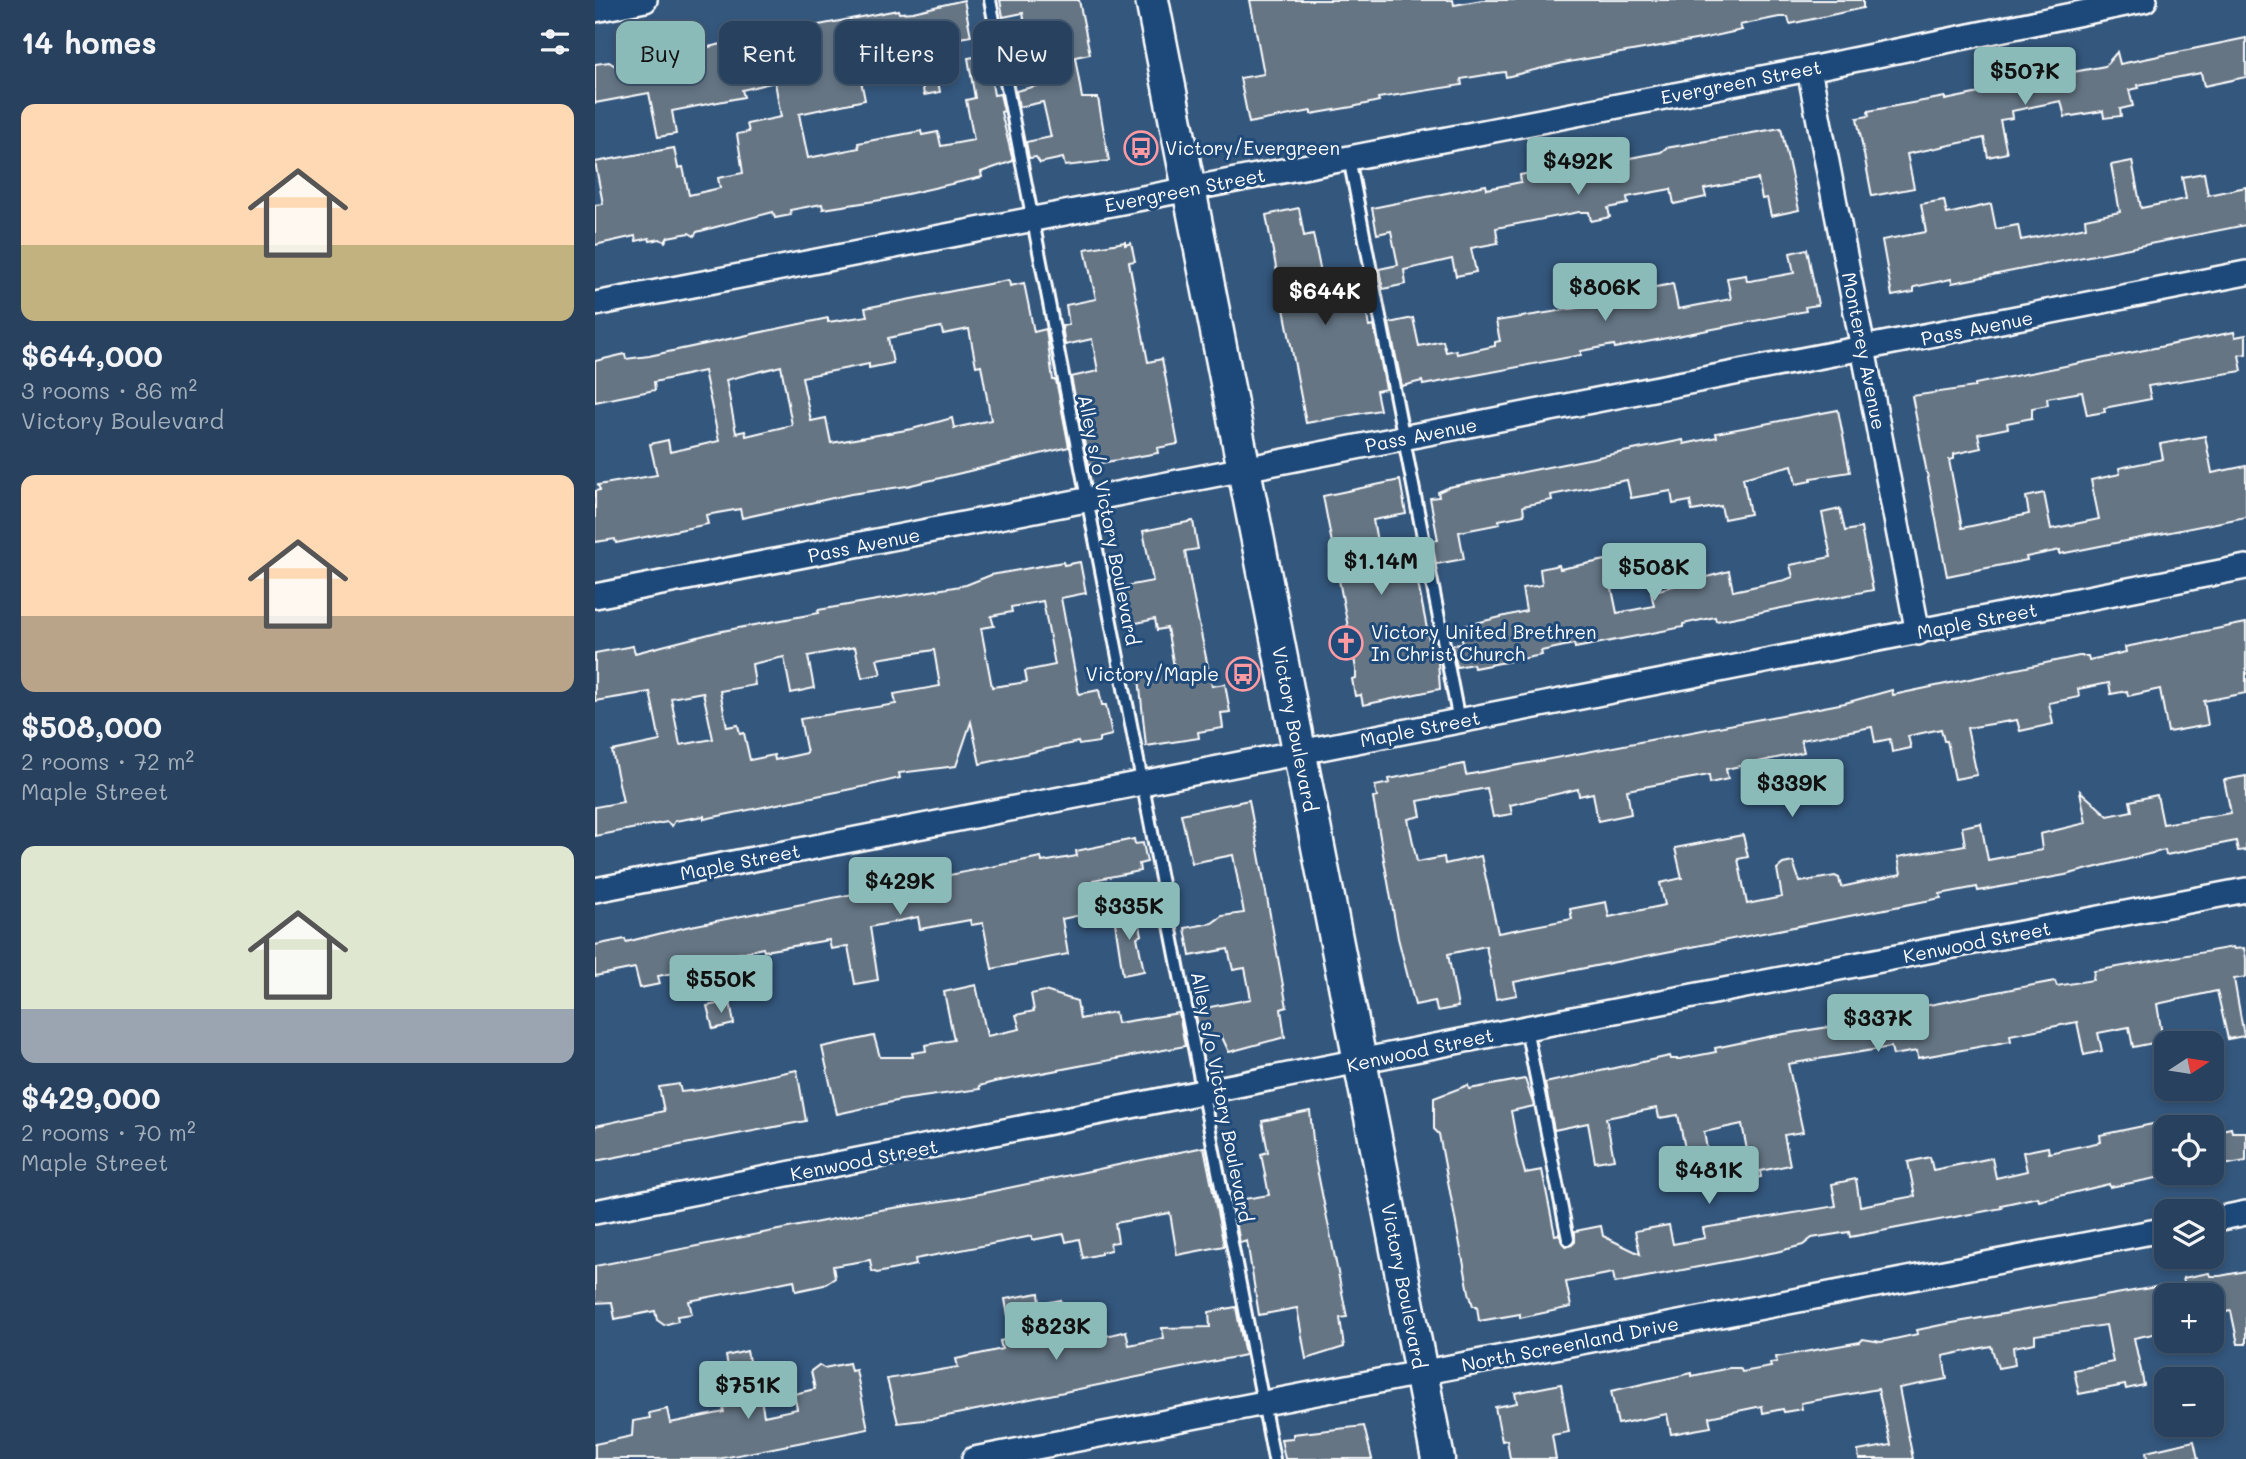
<!DOCTYPE html>
<html lang="en">
<head>
<meta charset="utf-8">
<style>
  :root { --surface:#27415e; --page:#2f4864; --text:#f1f3f6; --muted:#a4afbc; --line:#435a73; --accent:#8bbbb9 }
  body { margin:0; font-family:Mali,sans-serif; background:var(--page); color:var(--text); height:100vh; display:flex; flex-direction:column; font-size:26px; white-space:nowrap }
  * { box-sizing:border-box; margin:0 }
  p { font-size:23px; color:var(--muted) }
  .icon { flex:none; width:38px; height:38px; fill:none; stroke:currentColor; stroke-width:2; stroke-linecap:round; stroke-linejoin:round }
  .map { position:relative; flex:1; overflow:hidden }
  .drawer { display:flex; flex-direction:column; background:var(--surface); width:595px }
  .drawer>* { flex:none }
  .banner { position:absolute; left:21px; top:21px; width:665px; height:63px; display:flex; gap:14px }
  .needle { width:46px; rotate:78deg }
  .tools { position:absolute; left:1559px; top:1031px; display:grid; gap:14px }
  .tools a { display:grid; place-items:center; width:70px; height:70px; border-radius:14px; background:var(--surface); box-shadow:0 4px 10px #0003,0 0 0 2px var(--line); font-size:35px }
  .price { position:absolute; translate:-50% -60px; padding:0 16px; border-radius:7px; background:var(--accent); color:#111; font-size:23px; line-height:46px; filter:drop-shadow(0 2px 4px #0008) }
  .price::after { content:''; position:absolute; left:50%; top:42px; width:21px; height:16px; margin-left:-10px; background:inherit; clip-path:polygon(0 0,100% 0,50% 100%) }
  .price.selected { background:#222; color:#fff }
  ul { padding:0; list-style:none }
  li { display:grid; align-content:center; gap:14px; height:371px; padding:0 21px }
  li span { display:grid; place-items:center; height:217px; border-radius:14px; color:#555 }
  li>.icon { margin-inline-start:auto }
  span .icon { width:126px; height:126px; fill:#fffc; stroke-width:1 }
  li b { font-size:30px }
  h2 { display:flex; justify-content:space-between; align-items:center; height:84px; padding:0 21px; font-size:30px }
  .chip { padding:0 24px; border-radius:14px; background:var(--surface); box-shadow:0 4px 10px #0003,0 0 0 2px var(--line); font-size:24px; line-height:63px }
  .chip.selected { background:var(--accent); color:#111 }
  main { display:flex; flex:1; min-height:0 }
  .map>svg:first-child { display:block }
  .building { fill:#657484; stroke:#fff; stroke-width:2; fill-rule:evenodd }
  .lines { fill:none; stroke-linecap:round; stroke-linejoin:round }
  .lane-casing { stroke:#fff; stroke-width:16 }
  .street-casing { stroke:#fff; stroke-width:28 }
  .secondary-casing { stroke:#fff; stroke-width:37 }
  .lane { stroke:#1f4a7a; stroke-width:10 }
  .street { stroke:#1f4a7a; stroke-width:23 }
  .secondary { stroke:#1f4a7a; stroke-width:32 }
  .labels { text-anchor:middle; stroke-width:6; stroke-linejoin:round; paint-order:stroke }
  .street-label { font-size:19px; fill:#fff; stroke:#1f4a7a }
  .poi-label { font-size:19px; fill:#fff; stroke:#1f4a7a; text-anchor:start }
</style>
</head>
<body>
<main>
<section class="drawer">
<h2>14 homes<svg class="icon" aria-label="filters" viewBox="0 0 24 24"><path d="M4 7h16M4 17h16"/><circle cx="9" cy="7" r="2"/><circle cx="15" cy="17" r="2"/></svg></h2>
<ul>
<li><span style="background:linear-gradient(#ffd9b3 65%,#c2b280 0)"><svg class="icon" aria-label="home" viewBox="0 0 24 24"><path d="M3 11l9-7 9 7M6 9v11h12V9"/></svg></span><div><b>$644,000</b><p>3 rooms · 86 m²</p><p>Victory Boulevard</p></div></li>
<li><span style="background:linear-gradient(#ffd9b3 65%,#b9a48a 0)"><svg class="icon" aria-label="home" viewBox="0 0 24 24"><path d="M3 11l9-7 9 7M6 9v11h12V9"/></svg></span><div><b>$508,000</b><p>2 rooms · 72 m²</p><p>Maple Street</p></div></li>
<li><span style="background:linear-gradient(#dfe7d0 75%,#9aa5b1 0)"><svg class="icon" aria-label="home" viewBox="0 0 24 24"><path d="M3 11l9-7 9 7M6 9v11h12V9"/></svg></span><div><b>$429,000</b><p>2 rooms · 70 m²</p><p>Maple Street</p></div></li>
</ul>
</section>
<div class="map">
<svg width="1651" height="1459" viewBox="0 0 1651 1459">
  <rect width="100%" height="100%" fill="#34577d"/>
  <filter id="ink" filterUnits="userSpaceOnUse"><feTurbulence type="fractalNoise" baseFrequency=".0143" numOctaves="2"/><feDisplacementMap in="SourceGraphic" scale="14" xChannelSelector="R" yChannelSelector="G"/><feConvolveMatrix kernelMatrix="1 2 1 2 8 2 1 2 1" color-interpolation-filters="sRGB"/></filter>
  <g filter="url(#ink)">
    <!-- building -->
    <g class="building">
      <polygon points="369,0 376,36 336,43 345,92 329,95 320,41 286,48 287,54 283,55 286,67 264,71 270,100 204,114 213,158 264,148 263,143 326,131 327,135 343,132 346,146 379,140 371,100 380,98 373,58 392,55 399,95 405,94 409,111 406,112 418,161 386,172 387,177 286,200 228,209 227,204 195,210 196,215 180,218 178,212 102,232 99,236 94,233 73,237 70,242 65,239 55,241 54,238 41,241 40,236 0,245 0,205 8,204 0,162 79,148 83,168 88,167 94,195 125,188 123,178 148,173 142,134 154,132 152,124 186,117 180,82 147,90 149,97 77,111 81,134 63,137 54,93 0,103 0,64 14,62 22,67 35,64 37,70 46,67 47,72 78,66 75,55 99,50 155,38 173,35 174,39 214,32 213,27 303,10 304,13 318,12"/>
      <polygon points="405,0 484,0 495,54 480,57 487,98 503,98 514,161 470,166 468,158 445,163 441,157 434,158 431,142 456,137 448,102 424,107 421,91 445,85 442,35 432,36 428,13 408,17"/>
      <polygon points="655,0 858,0 859,5 887,0 1268,0 1268,8 1195,24 1193,17 1184,17 1145,25 1147,30 1106,39 968,63 911,77 910,72 902,73 866,79 867,85 783,98 784,101 757,107 716,114 716,111 654,123 645,78 669,74"/>
      <polygon points="1651,38 1651,77 1609,86 1606,73 1543,85 1544,88 1534,90 1538,106 1525,109 1526,116 1509,118 1508,111 1470,117 1466,101 1417,111 1418,118 1405,120 1412,153 1393,157 1389,138 1312,154 1319,188 1277,196 1262,118 1274,116 1273,111 1350,97 1350,100 1409,88 1409,85 1510,66 1522,52 1525,64"/>
      <polygon points="1186,128 1204,210 1176,216 1172,198 1167,199 1163,179 1109,189 1111,197 1079,204 1076,189 1032,197 1033,204 1013,208 1015,217 996,221 994,212 984,212 901,228 903,243 876,248 881,272 861,276 857,259 809,270 811,284 788,289 784,269 803,265 796,231 782,234 777,208 891,185 892,189 926,182 925,175 946,171 947,175 1066,152 1071,148"/>
      <polygon points="1537,161 1546,208 1591,199 1587,177 1609,173 1613,195 1651,187 1651,225 1357,283 1356,279 1319,287 1319,292 1297,296 1287,240 1331,232 1326,204 1349,200 1352,214 1396,204 1401,229 1423,225 1426,240 1491,227 1490,219 1525,212 1516,165"/>
      <polygon points="704,208 709,236 718,234 727,278 768,272 772,292 768,293 774,327 779,326 791,389 781,391 785,410 711,423 671,215"/>
      <polygon points="530,242 530,245 536,243 540,261 534,262 553,362 567,359 583,444 562,448 563,453 494,465 476,377 503,371 497,339 470,345 467,326 474,325 471,305 501,299 490,249"/>
      <polygon points="1212,249 1223,305 1210,307 1211,311 1020,348 1019,345 986,351 986,355 828,385 827,381 807,386 794,323 818,318 824,346 848,341 851,352 861,350 862,354 900,346 900,342 905,341 901,321 989,307 982,270 1027,263 1032,292 1078,284 1083,309 1136,299 1132,278 1151,275 1152,281 1155,281 1199,273 1195,253"/>
      <path d="M414 280 415 286 429 283 439 332 451 329 458 380H461L474 447 312 486 256 494 147 518 145 509 111 515 113 524 21 543 20 539 0 542V491L5 490 3 485 62 475 55 444 73 440 75 452 124 441 109 371 59 382 60 390 0 402V361L30 354 31 359 54 356 233 318V322L272 316 270 308ZM346 327 348 334 374 329 381 366 386 365 396 420 359 428 357 418 317 429 236 443 231 418 216 421 207 377 274 364V368L298 363 293 338ZM186 366 197 425 151 436 150 431 141 433 131 380Z"/>
      <polygon points="1639,332 1640,337 1651,335 1651,354 1644,355 1647,371 1553,386 1556,399 1509,408 1510,412 1492,415 1487,392 1452,398 1453,405 1437,408 1437,418 1412,423 1413,428 1383,434 1386,448 1359,454 1359,459 1354,460 1367,528 1434,514 1431,497 1449,493 1456,529 1504,519 1496,480 1525,474 1524,468 1568,459 1565,444 1610,436 1617,473 1651,466 1651,517 1465,554 1465,550 1431,557 1432,560 1352,576 1317,396 1380,387 1380,384"/>
      <polygon points="1243,410 1255,472 1216,478 1216,481 1201,484 1197,465 1148,478 1155,514 1129,519 1126,506 1097,511 1095,501 1078,504 1076,491 1036,498 1032,480 956,495 957,500 928,506 929,515 904,520 905,524 864,532 869,559 841,564 837,541 843,540 835,498 844,497 843,492 854,487 1088,440 1089,444 1122,437 1121,433"/>
      <polygon points="805,480 811,514 778,520 784,552 821,544 826,567 820,568 836,649 842,648 845,689 768,705 766,695 760,696 757,679 761,678 761,669 728,496"/>
      <polygon points="1245,509 1250,531 1266,528 1278,590 1121,621 1120,617 1088,624 1088,627 980,648 979,644 946,651 947,655 879,668 878,664 862,667 857,645 868,644 864,627 931,611 927,588 947,585 945,569 964,565 965,569 1011,560 1022,613 1059,606 1056,592 1134,571 1138,591 1190,580 1198,577 1195,565 1236,557 1227,513"/>
      <polygon points="598,521 603,549 590,551 599,600 617,686 630,684 635,712 626,713 628,728 603,732 604,738 551,746 544,678 564,675 563,669 579,667 572,628 562,630 560,619 532,625 526,587 558,581 548,531"/>
      <path d="M468 562 469 565 485 562 491 593 466 598 484 694 504 690 507 705H511L517 735 504 738V742L484 745 483 742 385 764 376 722 361 766 304 773 305 778 271 786 109 819V816L80 821 77 826 72 822 0 836V807L28 802 17 751 65 741 55 692 0 701V653L38 646 40 653 122 632 224 613 223 610 371 585 396 575ZM448 601 460 665 430 671 432 682 397 687 386 628 399 626 396 616 417 612 416 607ZM260 647 267 678 286 674 282 659 339 650 345 686 299 694 301 704 205 719 212 753 180 760 179 755 155 760 149 733 145 734 143 725 132 727 125 691 160 685 157 664 189 657 196 693 219 688 213 656ZM108 692 118 739 85 745 76 698Z"/>
      <polygon points="1651,623 1651,693 1609,701 1613,725 1573,732 1565,689 1533,696 1532,691 1516,694 1514,683 1483,689 1484,697 1454,703 1458,724 1425,731 1422,720 1372,728 1382,775 1360,779 1352,741 1349,741 1346,729 1313,736 1316,748 1297,752 1295,739 1280,742 1277,727 1206,740 1209,752 1131,769 1133,779 1115,783 1114,775 1032,790 1036,814 1003,821 998,793 984,796 983,789 915,805 917,814 898,817 892,788 823,801 826,816 813,819 822,862 849,857 850,864 886,856 903,933 977,919 975,909 1011,902 1014,917 1070,905 1065,883 1087,878 1080,848 1148,835 1153,857 1143,859 1152,904 1187,897 1182,869 1188,864 1198,862 1205,882 1240,876 1244,878 1246,887 1306,874 1303,857 1370,845 1367,827 1386,823 1393,860 1447,850 1445,834 1491,823 1485,791 1513,816 1537,811 1535,801 1562,795 1568,824 1636,813 1629,780 1651,776 1651,850 1643,851 1641,841 1571,855 1570,850 1470,875 1383,891 1382,887 1345,894 1346,898 919,982 922,995 901,999 891,946 853,954 863,1007 842,1011 840,1001 820,1005 803,938 778,798 782,797 780,786 795,783 794,779 869,764 871,775 1250,703 1297,690 1298,695 1484,656 1493,656 1494,660 1531,652 1530,647"/>
      <polygon points="654,800 692,1007 686,1009 690,1037 634,1052 626,1035 605,1039 600,1010 656,999 650,968 638,970 633,949 595,956 590,928 617,923 627,916 649,913 638,855 597,863 586,814"/>
      <polygon points="539,839 540,844 548,843 552,862 544,864 545,871 498,880 504,911 467,919 473,954 397,969 388,923 376,925 375,920 325,929 323,917 275,927 283,980 260,984 253,946 236,949 234,940 169,951 168,948 123,958 124,964 63,976 65,984 45,988 40,968 0,976 0,945 30,939 31,942 91,927 446,857 447,862 482,856 481,851"/>
      <polygon points="542,911 547,935 542,937 549,971 528,975 519,916"/>
      <polygon points="1638,947 1639,949 1649,948 1651,958 1651,977 1639,979 1649,1036 1633,1039 1622,991 1562,1004 1568,1041 1538,1047 1534,1027 1503,1033 1507,1051 1489,1055 1482,1022 1415,1035 1416,1041 1323,1058 1322,1051 1298,1055 1296,1047 1193,1064 1208,1132 1189,1135 1195,1165 1165,1171 1166,1177 1123,1185 1119,1163 1153,1155 1147,1124 1109,1132 1112,1149 1091,1153 1083,1115 1064,1118 1062,1108 1011,1118 1019,1159 1000,1162 993,1123 959,1130 950,1083 1075,1056 1076,1059 1085,1059 1121,1052 1120,1048 1177,1036 1309,1015 1308,1010 1422,988 1460,981 1462,986 1498,980 1499,971"/>
      <polygon points="381,985 392,1036 425,1029 421,1015 439,1011 436,994 450,991 482,1001 485,1019 520,1012 522,1023 584,1013 590,1046 399,1082 384,1086 385,1089 306,1100 242,1114 227,1047 279,1036 285,1057 318,1057 317,1053 331,1051 330,1045 359,1040 349,992"/>
      <polygon points="135,1001 139,1024 118,1029 112,1006"/>
      <polygon points="202,1070 211,1121 0,1161 0,1126 69,1111 64,1087 84,1084 86,1092 104,1090"/>
      <polygon points="930,1079 939,1106 916,1111 922,1144 930,1173 947,1170 960,1235 964,1234 971,1247 980,1242 980,1231 1006,1226 1008,1236 1045,1254 1040,1231 1074,1225 1078,1244 1110,1238 1108,1228 1241,1206 1237,1184 1261,1179 1265,1206 1320,1196 1313,1162 1335,1157 1338,1170 1397,1158 1401,1178 1432,1171 1428,1152 1453,1147 1454,1153 1506,1142 1505,1135 1572,1121 1572,1176 1515,1187 1514,1184 1444,1201 1443,1197 1406,1205 1407,1208 1255,1237 1254,1232 1217,1238 1208,1245 1181,1252 1020,1283 1018,1273 971,1282 976,1307 925,1318 925,1314 884,1321 882,1306 878,1306 874,1292 844,1134 839,1129 839,1098 873,1085 874,1089"/>
      <polygon points="715,1111 720,1159 752,1317 745,1318 749,1347 711,1359 702,1308 664,1315 652,1241 645,1243 637,1201 674,1195 666,1154 673,1152 667,1121"/>
      <polygon points="1636,1128 1637,1132 1651,1132 1651,1161 1617,1167 1617,1132"/>
      <polygon points="609,1147 629,1246 582,1255 575,1213 520,1223 523,1242 515,1243 516,1250 506,1252 506,1254 488,1258 484,1239 471,1242 469,1234 437,1240 437,1236 320,1259 321,1265 282,1273 277,1271 275,1260 238,1266 240,1278 229,1285 201,1291 199,1280 94,1301 97,1314 82,1316 83,1321 69,1325 62,1320 60,1311 20,1319 17,1302 0,1303 0,1266 285,1210 360,1199"/>
      <polygon points="1651,1271 1651,1344 1643,1344 1636,1311 1617,1315 1617,1295 1592,1295 1588,1278 1614,1273 1615,1276 1625,1276"/>
      <polygon points="1572,1285 1572,1331 1539,1338 1549,1385 1531,1389 1530,1385 1484,1394 1479,1370 1518,1362 1511,1325 1440,1335 1440,1343 1418,1347 1420,1365 1403,1368 1396,1346 1348,1356 1352,1379 1304,1388 1318,1459 1264,1459 1263,1451 1296,1445 1283,1389 1206,1403 1207,1409 1189,1412 1188,1409 1168,1413 1167,1406 1114,1417 1116,1427 1076,1434 1072,1414 1023,1424 1016,1391 1097,1373 1097,1376 1134,1368 1145,1368 1147,1372 1176,1367 1175,1363 1182,1362 1181,1357 1265,1342 1268,1339 1286,1342 1323,1334 1322,1330 1346,1325"/>
      <polygon points="444,1293 445,1304 466,1300 476,1345 531,1331 534,1345 569,1338 567,1328 615,1327 614,1312 641,1307 650,1355 337,1419 303,1423 292,1379 363,1367 361,1359 407,1349 405,1341 417,1338 410,1299"/>
      <polygon points="152,1351 161,1396 166,1399 169,1416 202,1409 199,1394 220,1389 216,1371 224,1365 229,1368 254,1363 256,1371 261,1370 273,1429 123,1459 0,1459 0,1444 37,1436 38,1421 55,1418 54,1413 72,1409 75,1423 129,1412 128,1407 140,1405 131,1356"/>
      <polygon points="966,1384 974,1432 957,1435 961,1459 915,1459 912,1440 907,1441 900,1407 922,1403 920,1393"/>
      <polygon points="769,1426 777,1459 690,1459 686,1439 698,1438 698,1434"/>
      <polygon points="1599,1441 1603,1459 1552,1459 1551,1452"/>
    </g>
    <g class="lines">
      <defs>
        <g id="lane">
          <polyline points="395,0 679,1459"/>
          <polyline points="754,158 864,721"/>
          <polyline points="931,1028 973,1239"/>
        </g>
        <g id="street">
          <polyline points="0,10 50,0"/>
          <polyline points="1214,69 1323,633"/>
          <polyline points="0,304 1214,69 1550,0"/>
          <polyline points="0,596 1651,273"/>
          <polyline points="0,890 1651,567"/>
          <polyline points="0,1212 931,1028 1651,890"/>
          <polyline points="1617,1220 1651,1213"/>
          <polyline points="379,1459 1572,1229"/>
        </g>
        <polyline id="secondary" points="557,0 843,1459"/>
      </defs>
      <!-- lane casing -->
      <use href="#lane" class="lane-casing"/>
      <!-- street casing -->
      <use href="#street" class="street-casing"/>
      <!-- secondary casing -->
      <use href="#secondary" class="secondary-casing"/>
      <!-- lane -->
      <use href="#lane" class="lane"/>
      <!-- street -->
      <use href="#street" class="street"/>
      <!-- secondary -->
      <use href="#secondary" class="secondary"/>
    </g>
  </g>
  <!-- icons -->
  <defs>
    <symbol id="bus-ring" viewBox="-11 -11 22 22"><circle r="9.5" fill="#1f4a7a" stroke="#ff9aa2" stroke-width="1.5"/><path d="M-5-6H5V4H4V6H2V4H-2V6H-4V4H-5ZM-3.5-4V0h7V-4ZM-3.5 1.2v1.5H-2V1.2ZM2 1.2v1.5H3.5V1.2Z" fill="#ff9aa2"/></symbol>
    <symbol id="church-ring" viewBox="-11 -11 22 22"><circle r="9.5" fill="#1f4a7a" stroke="#ff9aa2" stroke-width="1.5"/><path d="M-1.2-6h2.4v3.5h3.3v2.4h-3.3V6h-2.4V-.1h-3.3v-2.4h3.3Z" fill="#ff9aa2"/></symbol>
  </defs>
  <g fill-rule="evenodd">
    <use href="#bus-ring" x="527" y="129" width="38" height="38"/>
    <use href="#church-ring" x="732" y="624" width="38" height="38"/>
    <use href="#bus-ring" x="629" y="655" width="38" height="38"/>
  </g>
  <g class="labels">
    <!-- street labels -->
    <g class="street-label">
      <text transform="translate(1146 82) rotate(-11)" y="7">Evergreen Street</text>
      <text transform="translate(590 190) rotate(-11)" y="7">Evergreen Street</text>
      <text transform="translate(1382 328) rotate(-11)" y="7">Pass Avenue</text>
      <text transform="translate(1269 351) rotate(79)" y="7">Monterey Avenue</text>
      <text transform="translate(826 435) rotate(-11)" y="7">Pass Avenue</text>
      <text transform="translate(514 520) rotate(79)" y="7">Alley s/o Victory Boulevard</text>
      <text transform="translate(269 545) rotate(-11)" y="7">Pass Avenue</text>
      <text transform="translate(1382 621) rotate(-11)" y="7">Maple Street</text>
      <text transform="translate(700 729) rotate(79)" y="7">Victory Boulevard</text>
      <text transform="translate(825 729) rotate(-11)" y="7">Maple Street</text>
      <text transform="translate(145 862) rotate(-11)" y="7">Maple Street</text>
      <text transform="translate(1382 942) rotate(-11)" y="7">Kenwood Street</text>
      <text transform="translate(825 1050) rotate(-12)" y="7">Kenwood Street</text>
      <text transform="translate(627 1097) rotate(79)" y="7">Alley s/o Victory Boulevard</text>
      <text transform="translate(269 1160) rotate(-11)" y="7">Kenwood Street</text>
      <text transform="translate(809 1286) rotate(79)" y="7">Victory Boulevard</text>
      <text transform="translate(975 1344) rotate(-11)" y="7">North Screenland Drive</text>
    </g>
    <!-- poi labels -->
    <g class="poi-label">
      <text x="570" y="155">Victory/Evergreen</text>
      <text x="776" y="639">Victory United Brethren<tspan x="776" dy="22">In Christ Church</tspan></text>
      <text x="624" y="681" text-anchor="end">Victory/Maple</text>
    </g>
  </g>
</svg>
<div class="tools">
<a><svg class="needle" viewBox="-14 -14 28 28"><path d="M0-13l5 13h-10z" fill="#e53935"/><path d="M0 13l5-13h-10z" fill="#a4afbc"/></svg></a>
<a><svg class="icon" aria-label="locate" viewBox="0 0 24 24"><circle cx="12" cy="12" r="6"/><path d="M12 2v4M12 18v4M2 12h4M18 12h4"/></svg></a>
<a><svg class="icon" aria-label="layers" viewBox="0 0 24 24"><path d="M12 4l9 5-9 5-9-5zM3 14l9 5 9-5"/></svg></a>
<a>+</a>
<a>−</a>
</div>
<b class="price" style="left:1430px;top:107px">$507K</b>
<b class="price" style="left:983px;top:197px">$492K</b>
<b class="price" style="left:1010px;top:323px">$806K</b>
<b class="price selected" style="left:730px;top:327px">$644K</b>
<b class="price" style="left:786px;top:597px">$1.14M</b>
<b class="price" style="left:1059px;top:603px">$508K</b>
<b class="price" style="left:1197px;top:819px">$339K</b>
<b class="price" style="left:305px;top:917px">$429K</b>
<b class="price" style="left:534px;top:942px">$335K</b>
<b class="price" style="left:126px;top:1015px">$550K</b>
<b class="price" style="left:1283px;top:1054px">$337K</b>
<b class="price" style="left:1114px;top:1206px">$481K</b>
<b class="price" style="left:461px;top:1362px">$823K</b>
<b class="price" style="left:153px;top:1421px">$751K</b>
<div class="banner">
<a class="chip selected">Buy</a>
<a class="chip">Rent</a>
<a class="chip">Filters</a>
<a class="chip">New</a>
</div>
</div>
</main>
</body>
</html>
